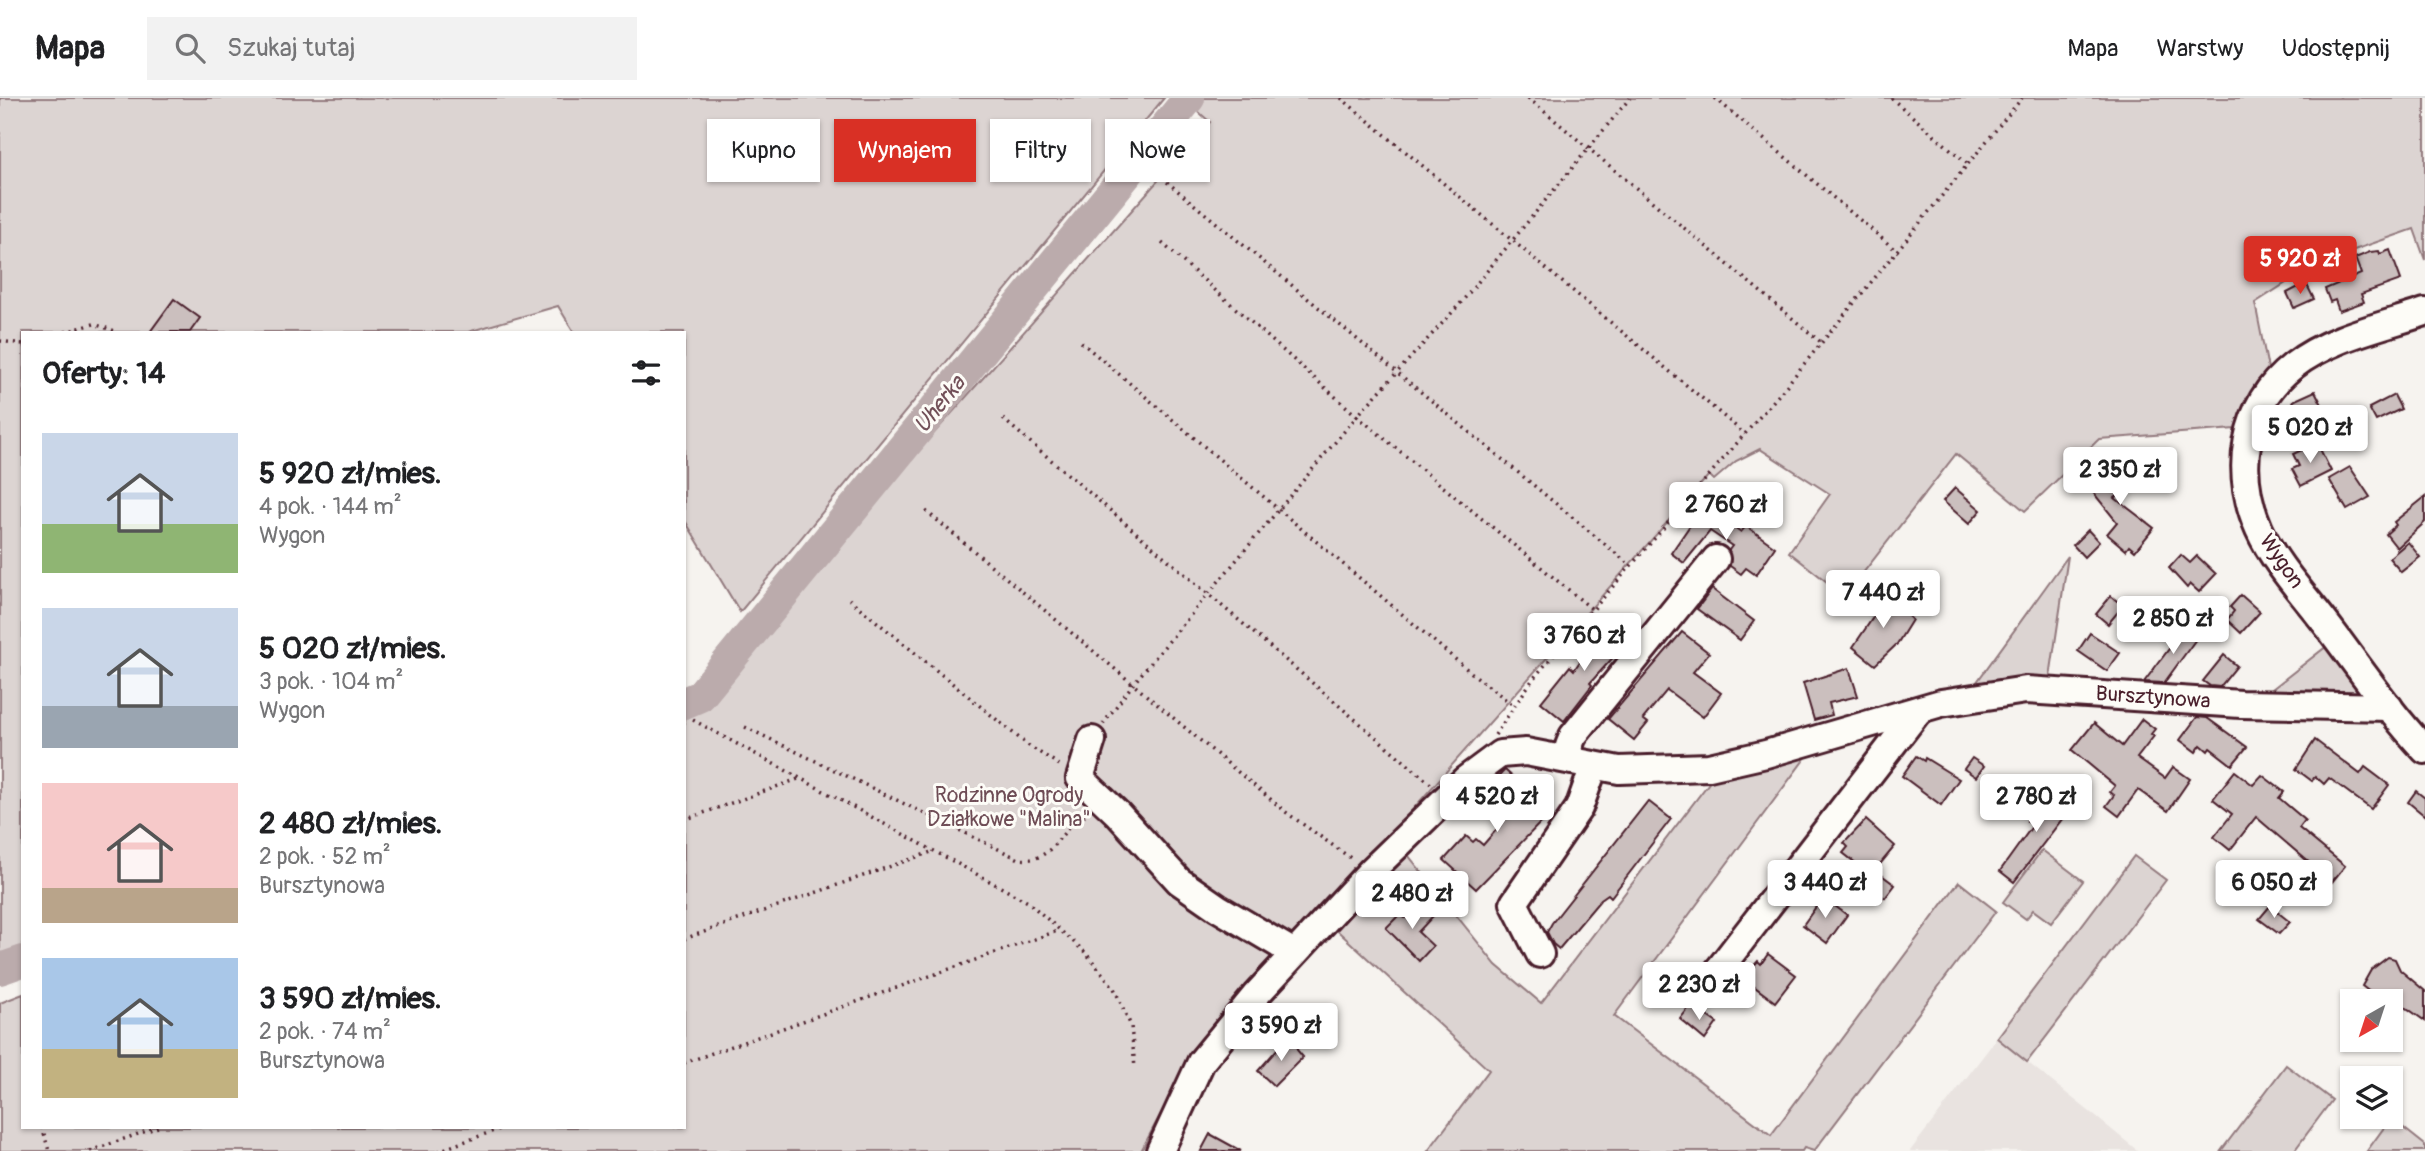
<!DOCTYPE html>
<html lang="pl">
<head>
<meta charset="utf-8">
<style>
  :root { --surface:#fff; --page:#f2f2f2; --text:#202124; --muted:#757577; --line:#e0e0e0; --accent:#d93025 }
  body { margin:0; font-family:Pangolin,sans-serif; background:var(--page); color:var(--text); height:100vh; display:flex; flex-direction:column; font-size:26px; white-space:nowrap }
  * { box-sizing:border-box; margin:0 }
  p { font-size:23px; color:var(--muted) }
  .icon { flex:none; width:38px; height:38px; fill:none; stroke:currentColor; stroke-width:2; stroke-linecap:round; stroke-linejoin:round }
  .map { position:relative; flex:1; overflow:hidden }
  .side { position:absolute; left:21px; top:233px; width:665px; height:798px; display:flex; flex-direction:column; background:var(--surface); border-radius:0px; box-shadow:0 2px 5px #0004 }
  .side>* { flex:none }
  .guide { position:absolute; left:707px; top:21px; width:665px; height:63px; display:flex; gap:14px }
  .needle { width:46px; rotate:219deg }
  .fabs { position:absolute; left:2340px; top:891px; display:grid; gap:14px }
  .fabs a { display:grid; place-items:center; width:63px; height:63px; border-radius:0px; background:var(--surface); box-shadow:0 2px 5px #0004; font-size:35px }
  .price { position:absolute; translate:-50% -60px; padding:0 16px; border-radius:7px; background:#fff; color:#222; font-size:23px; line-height:46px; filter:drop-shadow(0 2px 4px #0008) }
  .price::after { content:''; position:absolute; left:50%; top:42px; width:21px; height:16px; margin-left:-10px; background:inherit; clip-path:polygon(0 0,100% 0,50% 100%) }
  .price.active { background:var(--accent); color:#fff }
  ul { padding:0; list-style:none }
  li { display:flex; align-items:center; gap:21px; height:175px; padding:0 21px }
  li span { display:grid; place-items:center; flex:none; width:196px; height:140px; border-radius:0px; color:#555 }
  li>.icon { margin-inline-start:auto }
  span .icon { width:84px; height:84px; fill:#fffc; stroke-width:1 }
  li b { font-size:30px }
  h2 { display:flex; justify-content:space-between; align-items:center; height:84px; padding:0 21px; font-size:30px }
  .chip { padding:0 24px; border-radius:0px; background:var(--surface); box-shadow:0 2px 5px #0004; font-size:24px; line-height:63px }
  .chip.active { background:var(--accent); color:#fff }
  header { display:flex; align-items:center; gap:42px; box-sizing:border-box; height:98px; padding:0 35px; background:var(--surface); border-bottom:2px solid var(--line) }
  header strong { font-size:33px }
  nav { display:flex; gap:38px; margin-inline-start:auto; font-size:24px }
  .search { width:490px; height:63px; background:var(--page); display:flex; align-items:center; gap:18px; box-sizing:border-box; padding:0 24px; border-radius:0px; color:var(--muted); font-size:26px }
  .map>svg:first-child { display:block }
  .built { fill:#e9e3e0 }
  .green { fill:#dcd4d2; stroke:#937a7e; stroke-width:2 }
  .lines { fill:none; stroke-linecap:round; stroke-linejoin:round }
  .river { stroke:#bbabac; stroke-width:32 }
  .building { fill:#cbbfbe; stroke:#4a1f2b; stroke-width:2 }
  .minor-casing { stroke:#4a1f2b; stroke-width:32 }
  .path { stroke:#4a1f2b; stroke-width:3.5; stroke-dasharray:2 5; stroke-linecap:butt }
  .minor { stroke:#fdfcf7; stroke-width:26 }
  .labels { text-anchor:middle; stroke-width:6; stroke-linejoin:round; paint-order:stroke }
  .street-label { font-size:21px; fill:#4a1f2b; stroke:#fdfcf7 }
  .park-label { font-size:21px; fill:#6e4c55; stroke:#fdfcf7 }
  .water-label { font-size:23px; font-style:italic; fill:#725058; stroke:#fdfcf7 }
</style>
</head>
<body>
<header>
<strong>Mapa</strong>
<div class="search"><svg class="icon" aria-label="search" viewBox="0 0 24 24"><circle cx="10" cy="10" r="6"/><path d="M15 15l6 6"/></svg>Szukaj tutaj</div>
<nav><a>Mapa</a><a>Warstwy</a><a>Udostępnij</a></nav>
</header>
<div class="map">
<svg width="2425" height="1053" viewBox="0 0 2425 1053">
  <rect width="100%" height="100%" fill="#f6f3ef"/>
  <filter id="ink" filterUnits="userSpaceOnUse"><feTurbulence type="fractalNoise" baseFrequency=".0143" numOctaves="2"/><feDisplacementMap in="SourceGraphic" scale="14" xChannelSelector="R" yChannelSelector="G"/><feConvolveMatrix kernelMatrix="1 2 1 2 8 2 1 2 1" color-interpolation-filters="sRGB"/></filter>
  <g filter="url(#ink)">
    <!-- built -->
    <polygon class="built" points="1997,940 2090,1014 2138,1053 1910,1053"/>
    <!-- green -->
    <g class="green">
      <polygon points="0,0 1164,0 740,514 684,421 684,234 574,234 558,208 468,234 23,234 23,849 0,857"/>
      <polygon points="1183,0 2425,0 2425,162 2414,131 2317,165 2255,205 2269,276 2244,311 2235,331 2099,341 2025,413 1956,356 1845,498 1789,454 1830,396 1760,351 1736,363 1714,382 1709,377 1188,965 1141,1053 0,1053 0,905 23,896 23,1029 684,1029 684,617 1210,24"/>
      <polygon points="2068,458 2049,586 1974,588"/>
      <polygon points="2327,548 2359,588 2355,596 2258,602"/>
      <polygon points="1809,655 1614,918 1771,1037 1959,784 1996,813 1814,1053 1804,1050 1802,1053 1428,1053 1489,972 1329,825 1404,752 1496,867 1541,905 1715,677 1744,675"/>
      <polygon points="2042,752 2083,783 2051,825 2033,812 2026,821 2003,804"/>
      <polygon points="2134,758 2166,782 2027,964 1997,940"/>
      <polygon points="2286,967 2332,1002 2294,1053 2221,1053"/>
      <polygon points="2391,1020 2425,1047 2425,1053 2367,1053"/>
    </g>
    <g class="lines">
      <!-- river -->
      <g class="river">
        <polyline points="684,605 700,598 1189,0"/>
        <polyline points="0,871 23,863"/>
      </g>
    </g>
    <!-- building -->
    <g class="building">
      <polygon points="2390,152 2401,182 2361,196 2364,204 2339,213 2335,202 2330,204 2325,191 2361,176 2355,160 2370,154 2379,153 2380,156"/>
      <polygon points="2306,185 2314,201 2294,210 2287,195"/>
      <polygon points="174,201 200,220 190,234 150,234"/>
      <polygon points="2315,293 2336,334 2314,345 2293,303"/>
      <polygon points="2394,297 2401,311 2376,323 2369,310"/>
      <polygon points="2317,345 2331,373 2301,388 2292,371 2299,368 2293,356"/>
      <polygon points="2120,362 2137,383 2115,400 2154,430 2135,453 2129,448 2126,452 2107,436 2117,424 2083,382 2088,377 2102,389 2108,384 2102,376"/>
      <polygon points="2350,369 2370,399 2347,412 2329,381"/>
      <polygon points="1955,390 1981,412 1969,426 1943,403"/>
      <polygon points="2425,399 2425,424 2397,450 2386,436 2396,427 2394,424"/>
      <polygon points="1704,407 1741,434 1746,428 1775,449 1756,477 1746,470 1741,476 1730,468 1729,452 1732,448 1710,433 1684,465 1671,455"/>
      <polygon points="2088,432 2099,444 2084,459 2073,447"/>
      <polygon points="2408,444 2420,459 2401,474 2389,460"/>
      <polygon points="2181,457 2190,465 2197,458 2216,476 2199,494 2190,486 2187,490 2169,470"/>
      <polygon points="1712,491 1754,523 1740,542 1697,511"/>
      <polygon points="1885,494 1912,522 1897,546 1875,567 1853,549 1876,515 1872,511"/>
      <polygon points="2241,497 2260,514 2241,535 2227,522 2234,513 2230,509"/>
      <polygon points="2111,498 2123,508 2108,526 2096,516"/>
      <polygon points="1606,526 1609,529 1616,526 1617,535 1627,544 1590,585 1592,587 1564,623 1541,604 1570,568 1574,572"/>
      <polygon points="2187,527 2199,537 2164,585 2144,584"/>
      <polygon points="1682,534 1709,555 1693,574 1721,595 1703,619 1667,592 1643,621 1648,625 1634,642 1608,621"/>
      <polygon points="2090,535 2120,555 2107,573 2078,553"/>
      <polygon points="2224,557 2237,568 2220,589 2210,588 2203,583"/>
      <polygon points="1849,570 1858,598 1829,605 1832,617 1814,622 1803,585"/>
      <polygon points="2197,619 2207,620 2247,649 2232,667 2210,650 2208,653 2201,647 2196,654 2180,642"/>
      <polygon points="2142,621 2155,631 2151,636 2154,638 2137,660 2165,680 2173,669 2190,681 2168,713 2138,692 2119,718 2106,708 2114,697 2110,694 2115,688 2072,652 2094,625 2122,648"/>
      <polygon points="2315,642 2360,676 2365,669 2389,687 2371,711 2329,680 2324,686 2315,678 2312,683 2296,671"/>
      <polygon points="1916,658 1924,663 1925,660 1959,681 1941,707 1902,678"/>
      <polygon points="1972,660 1984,668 1976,679 1964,671"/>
      <polygon points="1505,672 1516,682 1510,688 1546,719 1476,791 1444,762 1466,738 1473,744 1476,741 1483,747 1503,724 1501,722 1508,714 1484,693"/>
      <polygon points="2235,673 2253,687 2262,677 2284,694 2279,700 2305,722 2299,730 2345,768 2332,784 2256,719 2230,752 2214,739 2232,716 2213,701"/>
      <polygon points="2416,693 2425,700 2425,718 2408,704"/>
      <polygon points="2048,695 2072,708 2014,784 2000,773 2033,727 2027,723"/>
      <polygon points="1648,703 1671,721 1611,799 1608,796 1601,801 1559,851 1553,846 1547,834 1552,825"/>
      <polygon points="1866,722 1895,748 1871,777 1843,755 1848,749 1844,745"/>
      <polygon points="1879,775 1895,787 1885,800 1869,788"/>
      <polygon points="1823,799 1847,817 1827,845 1803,827"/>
      <polygon points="1420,805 1433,818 1418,834 1433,848 1419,863 1386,830 1400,816 1405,820"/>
      <polygon points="2270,808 2290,824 2279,836 2259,821"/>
      <polygon points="1768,856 1796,877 1775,904 1743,880 1758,863 1761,866"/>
      <polygon points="2388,859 2395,861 2400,872 2425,893 2425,923 2397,903 2381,903 2362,888 2371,872"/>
      <polygon points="1691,907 1717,925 1705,942 1680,921"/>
      <polygon points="1285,942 1290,947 1297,946 1297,952 1303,959 1274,988 1258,973"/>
      <polygon points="1210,1036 1241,1053 1201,1053"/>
    </g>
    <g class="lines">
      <defs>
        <g id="minor">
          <path d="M2425 214C2381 229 2330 239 2293 268 2242 308 2234 374 2259 431 2276 469 2309 502 2333 535 2363 575 2391 616 2425 652"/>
          <polyline points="1092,642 1080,680 1117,715 1179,783 1218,810 1294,855"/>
          <polyline points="1572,663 1569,648 1573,638 1716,461"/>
          <polyline points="1540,856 1514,805 1579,710 1594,668"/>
          <polyline points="1710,883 1919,612"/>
          <polyline points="1160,1053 1201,964 1256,897 1371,773 1465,682 1500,656 1526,654 1619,672 1709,669 1766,656 1941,605 2026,592 2241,606 2389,609"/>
        </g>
      </defs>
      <!-- minor casing -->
      <use href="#minor" class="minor-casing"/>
      <!-- path -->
      <g class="path">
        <polyline points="1341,0 1745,336"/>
        <polyline points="1528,0 1822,245"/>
        <polyline points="1715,0 1898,154"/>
        <polyline points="1891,0 1969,67"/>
        <polyline points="1167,84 1630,467"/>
        <polyline points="1162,145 1357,318 1459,207 1630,0"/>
        <polyline points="65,234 94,226 118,234"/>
        <polyline points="0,243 23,246"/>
        <polyline points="1081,244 1468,572 1513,607"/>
        <polyline points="1003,321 1432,687"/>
        <polyline points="926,413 1287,715 1352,761"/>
        <polyline points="849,501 1029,648 1063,669"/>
        <polyline points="693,622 1028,804 1086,855 1114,890 1131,928 1135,970"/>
        <polyline points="1103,626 1133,586 1357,318 1593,512"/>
        <path d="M745 629 1019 761C1056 766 1058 727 1089 716"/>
        <polyline points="1495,637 1533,581 1782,293 2022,0"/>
        <polyline points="684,722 801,680"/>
        <polyline points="684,841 934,753"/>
        <polyline points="684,965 1060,832"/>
        <polyline points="42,1029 49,1053"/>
        <polyline points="90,1053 158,1029"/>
        <polyline points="438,1053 505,1029"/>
      </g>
      <!-- minor -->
      <use href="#minor" class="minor"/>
    </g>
  </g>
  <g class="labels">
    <!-- street labels -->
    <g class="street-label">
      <text transform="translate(2282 463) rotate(55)" y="7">Wygon</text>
      <text transform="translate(2153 599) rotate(4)" y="7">Bursztynowa</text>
    </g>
    <!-- park labels -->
    <g class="park-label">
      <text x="1009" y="704">Rodzinne Ogrody<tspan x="1009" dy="24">Działkowe "Malina"</tspan></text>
    </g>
    <!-- water labels -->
    <g class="water-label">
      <text transform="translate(939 306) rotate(-51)" y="8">Uherka</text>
    </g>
  </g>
</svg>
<div class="fabs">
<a><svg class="needle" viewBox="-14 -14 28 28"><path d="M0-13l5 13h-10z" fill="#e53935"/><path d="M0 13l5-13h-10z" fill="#757577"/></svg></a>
<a><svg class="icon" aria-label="layers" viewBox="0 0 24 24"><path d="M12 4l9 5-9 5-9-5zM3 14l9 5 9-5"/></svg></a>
</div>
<b class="price active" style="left:2300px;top:198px">5 920 zł</b>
<b class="price" style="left:2310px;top:367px">5 020 zł</b>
<b class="price" style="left:2120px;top:409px">2 350 zł</b>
<b class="price" style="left:1726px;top:444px">2 760 zł</b>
<b class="price" style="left:1883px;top:532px">7 440 zł</b>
<b class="price" style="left:2173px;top:558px">2 850 zł</b>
<b class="price" style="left:1584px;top:575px">3 760 zł</b>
<b class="price" style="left:1497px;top:736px">4 520 zł</b>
<b class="price" style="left:2036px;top:736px">2 780 zł</b>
<b class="price" style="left:1825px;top:822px">3 440 zł</b>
<b class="price" style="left:2274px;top:822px">6 050 zł</b>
<b class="price" style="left:1412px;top:833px">2 480 zł</b>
<b class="price" style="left:1699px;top:924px">2 230 zł</b>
<b class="price" style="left:1281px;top:965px">3 590 zł</b>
<div class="guide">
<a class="chip">Kupno</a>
<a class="chip active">Wynajem</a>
<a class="chip">Filtry</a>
<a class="chip">Nowe</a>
</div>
<section class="side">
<h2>Oferty: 14<svg class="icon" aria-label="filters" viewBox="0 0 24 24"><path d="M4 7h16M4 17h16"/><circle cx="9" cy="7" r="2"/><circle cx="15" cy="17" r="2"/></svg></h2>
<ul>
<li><span style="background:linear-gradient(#c9d6e8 65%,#8fb573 0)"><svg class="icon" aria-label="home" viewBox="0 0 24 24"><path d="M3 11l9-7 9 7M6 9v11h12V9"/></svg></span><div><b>5 920 zł/mies.</b><p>4 pok. · 144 m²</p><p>Wygon</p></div></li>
<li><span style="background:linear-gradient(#c9d6e8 70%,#9aa5b1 0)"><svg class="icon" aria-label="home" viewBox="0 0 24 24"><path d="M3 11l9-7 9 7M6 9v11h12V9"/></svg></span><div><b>5 020 zł/mies.</b><p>3 pok. · 104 m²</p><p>Wygon</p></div></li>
<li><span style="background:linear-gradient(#f6c9c9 75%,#b9a48a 0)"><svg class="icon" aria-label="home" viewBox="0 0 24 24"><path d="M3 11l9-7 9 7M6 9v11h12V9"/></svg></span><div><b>2 480 zł/mies.</b><p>2 pok. · 52 m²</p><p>Bursztynowa</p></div></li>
<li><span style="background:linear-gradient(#a9c7e8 65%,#c2b280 0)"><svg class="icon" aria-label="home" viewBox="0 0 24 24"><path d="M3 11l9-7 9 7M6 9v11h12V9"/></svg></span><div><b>3 590 zł/mies.</b><p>2 pok. · 74 m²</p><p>Bursztynowa</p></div></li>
</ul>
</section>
</div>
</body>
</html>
